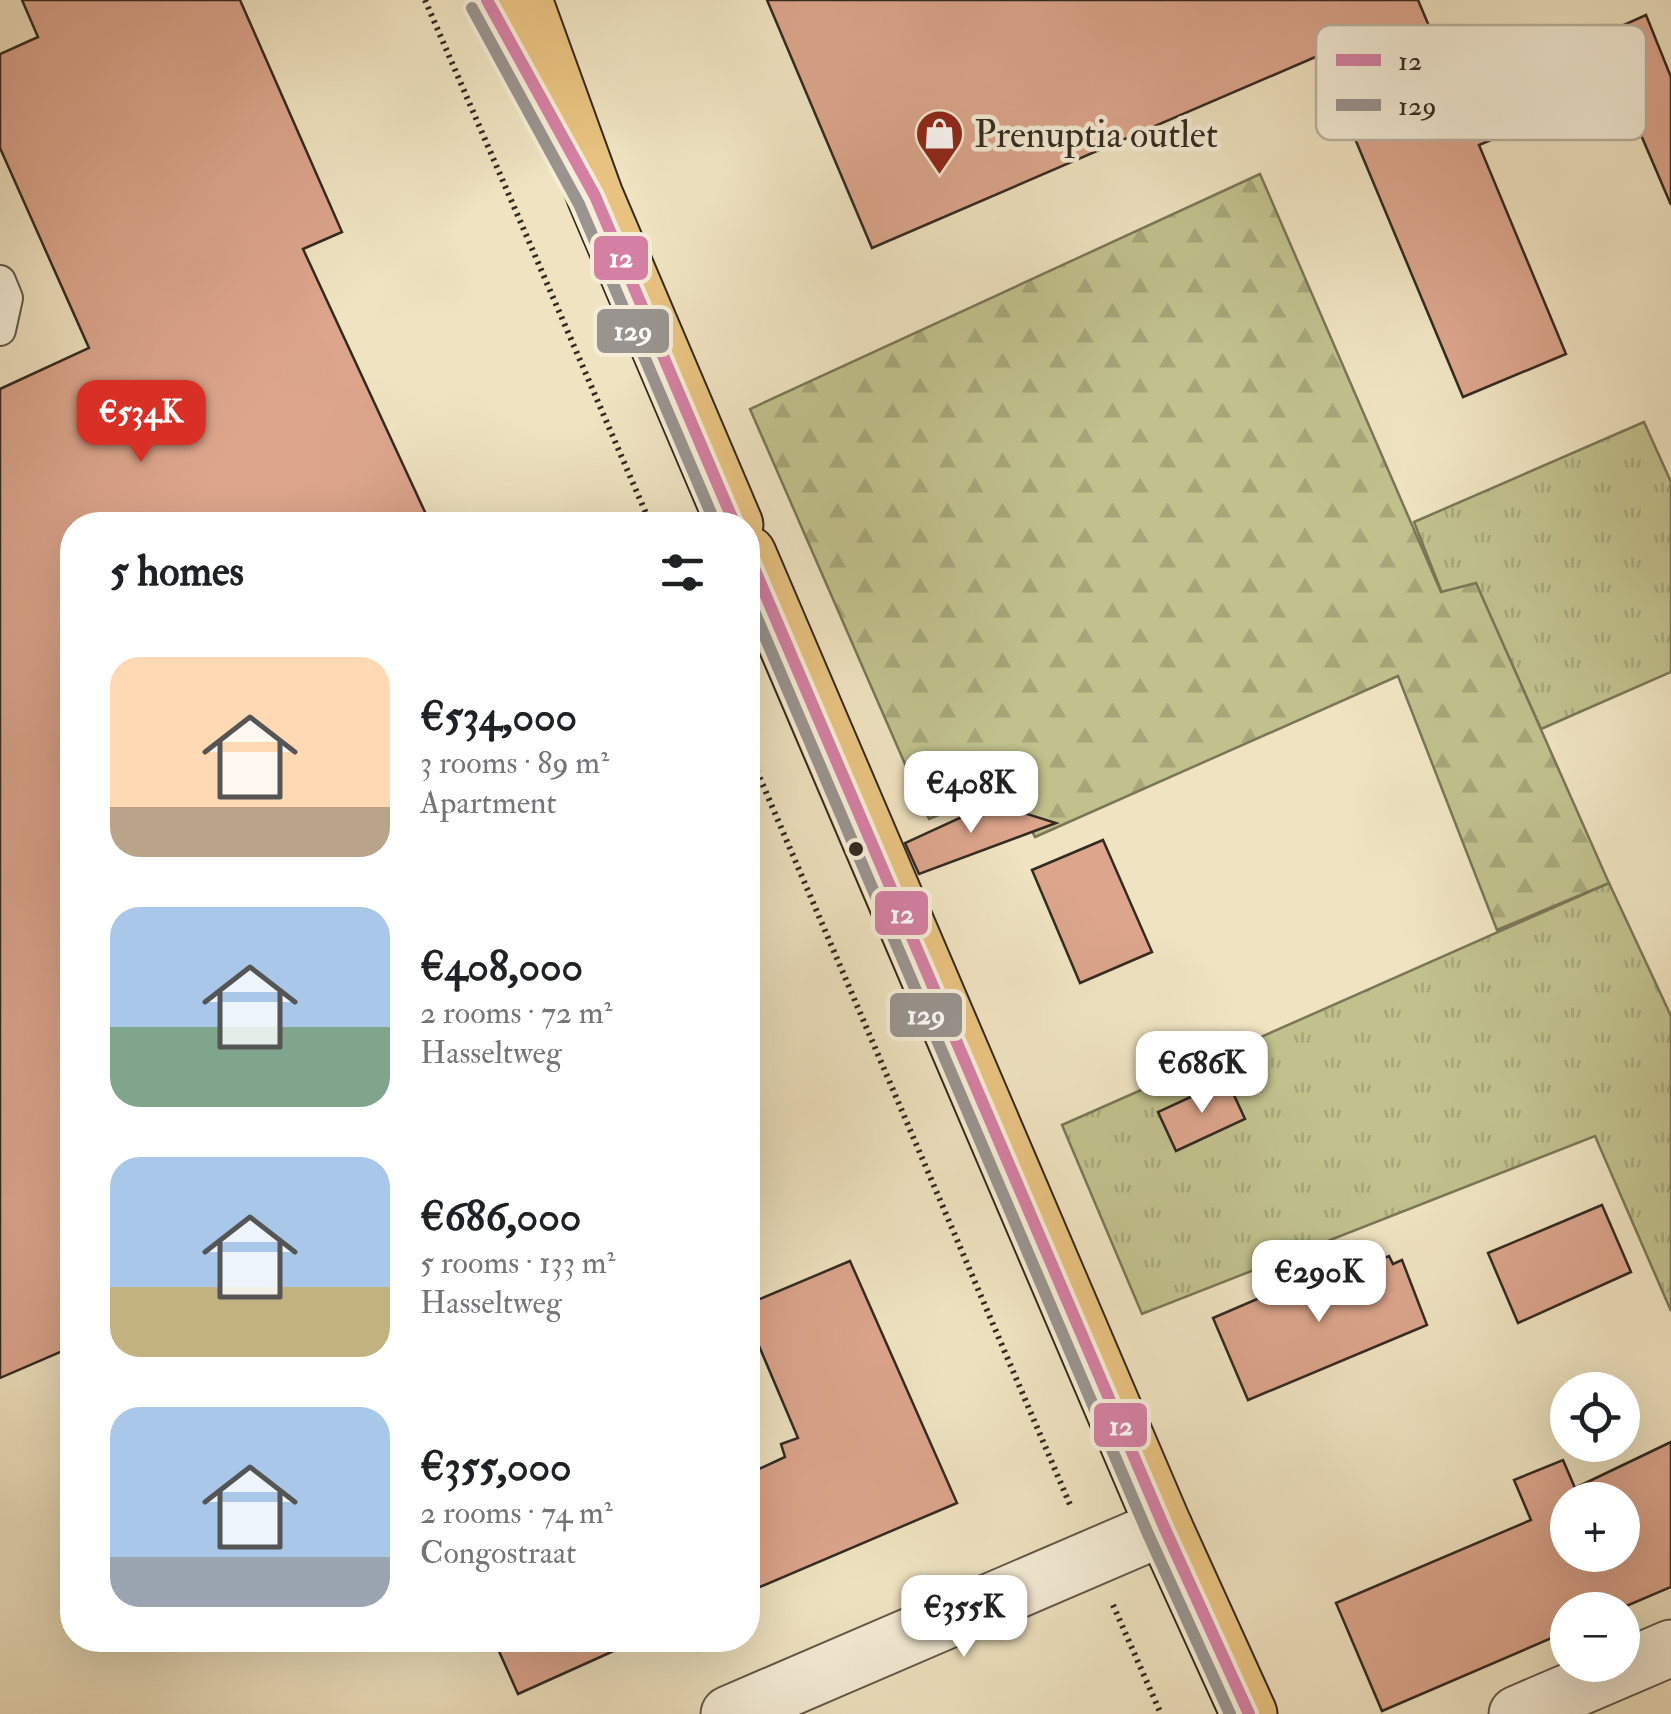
<!DOCTYPE html>
<html lang="en">
<head>
<meta charset="utf-8">
<style>
  :root { --surface:#fff; --page:#f2f2f2; --text:#202124; --muted:#757577; --accent:#d93025 }
  body { margin:0; font-family:"IM FELL Double Pica",serif; background:var(--page); color:var(--text); height:100vh; display:flex; flex-direction:column; font-size:38px; white-space:nowrap }
  * { box-sizing:border-box; margin:0 }
  p { font-size:32px; color:var(--muted) }
  .icon { flex:none; width:55px; height:55px; fill:none; stroke:currentColor; stroke-width:2; stroke-linecap:round; stroke-linejoin:round }
  .map { position:relative; flex:1; overflow:hidden }
  .details { position:absolute; left:60px; top:512px; width:700px; height:1140px; display:flex; flex-direction:column; background:var(--surface); border-radius:40px; box-shadow:0 10px 40px #0002 }
  .details>* { flex:none }
  .controls { position:absolute; left:1550px; top:1372px; display:grid; gap:20px }
  .controls a { display:grid; place-items:center; width:90px; height:90px; border-radius:50%; background:var(--surface); box-shadow:0 10px 40px #0002; font-size:50px }
  .price { position:absolute; translate:-50% -85px; padding:0 22px; border-radius:20px; background:#fff; color:#222; font-size:32px; line-height:65px; filter:drop-shadow(0 2px 5px #0008) }
  .price::after { content:''; position:absolute; left:50%; top:60px; width:30px; height:22px; margin-left:-15px; background:inherit; clip-path:polygon(0 0,100% 0,50% 100%) }
  .price.on { background:var(--accent); color:#fff }
  ul { padding:0; list-style:none }
  li { display:flex; align-items:center; gap:30px; height:250px; padding:0 50px }
  li span { display:grid; place-items:center; flex:none; width:280px; height:200px; border-radius:30px; color:#555 }
  li>.icon { margin-inline-start:auto }
  span .icon { width:120px; height:120px; fill:#fffc; stroke-width:1 }
  li b { font-size:42px }
  h2 { display:flex; justify-content:space-between; align-items:center; height:120px; padding:0 50px; font-size:42px }
  .map>svg:first-child { display:block }
  .grass { fill:url(#grass-tufts); stroke:#7a7657; stroke-width:2.5 }
  .forest { fill:url(#forest-firs); stroke:#7a7657; stroke-width:2.5 }
  .building { fill:#dca58c; stroke:#332a21; stroke-width:2.5; fill-rule:evenodd }
  .lines { fill:none; stroke-linecap:round; stroke-linejoin:round }
  .lane-casing { stroke:#625849; stroke-width:34 }
  .street-casing { stroke:#625849; stroke-width:59 }
  .primary-casing { stroke:#332a21; stroke-width:59 }
  .path { stroke:#332a21; stroke-width:6; stroke-dasharray:2.5 5; stroke-linecap:butt }
  .lane { stroke:#f5edd7; stroke-width:30 }
  .street { stroke:#f5edd7; stroke-width:55 }
  .primary { stroke:#e8c280; stroke-width:55 }
  .bus-1-casing { stroke:#f5edd7; stroke-width:20 }
  .bus-2-casing { stroke:#f5edd7; stroke-width:20 }
  .bus-1 { stroke:#d480a4; stroke-width:12 }
  .bus-2 { stroke:#999490; stroke-width:12 }
  .bus-dot { fill:#332a21; stroke:#f5edd7; stroke-width:4 }
  .labels { text-anchor:middle; stroke-width:9; stroke-linejoin:round; paint-order:stroke }
  .poi-label { font-size:38px; fill:#332a21; stroke:#f5edd7; text-anchor:start }
  .key { fill:#f5edd7; stroke:#bbb2a0; stroke-width:2.5 }
  .key-label { font-size:28px; fill:#332a21 }
  .line-badge { stroke:#f5edd7; stroke-width:4 }
  .badge-label { font-size:28px; text-anchor:middle; font-weight:bold; fill:#fff }
</style>
</head>
<body>
<div class="map">
<svg width="1671" height="1714" viewBox="0 0 1671 1714">
  <defs>
    <pattern id="grass-tufts" width="24" height="20" patternUnits="userSpaceOnUse" patternTransform="scale(2.5)"><rect width="24" height="20" fill="#c1c18d"/><path d="M3 7l-1-3M5 7V3M7 7l1-3M15 17l-1-3M17 17v-4M19 17l1-3" fill="none" stroke="#a6a679"/></pattern>
    <pattern id="forest-firs" width="22" height="20" patternUnits="userSpaceOnUse" patternTransform="scale(2.5)"><rect width="22" height="20" fill="#c1c18d"/><path d="M5 1l3.5 6h-7zM16 11l3.5 6h-7z" fill="#a6a679"/></pattern>
  </defs>
  <rect width="100%" height="100%" fill="#efe3c1"/>
  <filter id="stains"><feTurbulence type="fractalNoise" baseFrequency=".002" numOctaves="4"/><feColorMatrix values="0 0 0 0 .2 0 0 0 0 .09 0 0 0 0 .02 0 0 0 .5 -.17"/></filter>
  <radialGradient id="worn" r=".72"><stop offset=".6" stop-color="#630" stop-opacity="0"/><stop offset="1" stop-color="#630" stop-opacity=".3"/></radialGradient>
  <!-- grass -->
  <g class="grass">
    <polygon points="1644,422 1671,482 1671,672 1541,729 1476,584 1442,593 1414,522"/>
    <polygon points="1609,883 1671,1016 1671,1311 1595,1136 1142,1314 1062,1125"/>
  </g>
  <!-- forest -->
  <polygon class="forest" points="1260,174 1441,592 1476,583 1609,883 1497,930 1398,676 1035,837 1010,786 929,819 750,409"/>
  <!-- building -->
  <g class="building">
    <polygon points="22,0 240,0 342,232 303,249 431,525 72,525 72,1347 0,1378 0,389 89,348 0,148 0,54 38,37"/>
    <polygon points="767,0 1418,0 1461,102 1602,41 1599,36 1646,15 1671,77 1671,205 1620,86 1479,145 1566,354 1463,397 1320,55 872,248"/>
    <polygon points="992,803 1056,823 919,874 905,843"/>
    <polygon points="1103,840 1152,952 1080,983 1032,870"/>
    <polygon points="1227,1080 1245,1119 1176,1151 1158,1112"/>
    <polygon points="1602,1205 1631,1272 1518,1323 1488,1253"/>
    <polygon points="1389,1256 1393,1264 1402,1260 1427,1325 1248,1400 1213,1318 1278,1290 1282,1299"/>
    <polygon points="850,1261 957,1503 748,1592 748,1474 785,1457 781,1444 798,1438 748,1320 748,1304"/>
    <path d="M1671 1442V1587L1617 1610H1568V1631L1382 1711 1336 1603 1531 1520 1514 1480 1563 1460 1575 1488ZM1568 1500H1622V1555H1568Z"/>
    <polygon points="494,1640 638,1640 518,1694"/>
  </g>
  <g class="lines">
    <defs>
      <polyline id="lane" points="0,281 7,298 0,330"/>
      <g id="street">
        <polyline points="729,1714 1164,1527"/>
        <polyline points="1517,1714 1671,1648"/>
      </g>
      <g id="primary">
        <polyline points="524,0 595,196 735,525"/>
        <polyline points="748,554 1164,1527 1249,1714"/>
      </g>
    </defs>
    <!-- lane casing -->
    <use href="#lane" class="lane-casing"/>
    <!-- street casing -->
    <use href="#street" class="street-casing"/>
    <!-- primary casing -->
    <use href="#primary" class="primary-casing"/>
    <!-- path -->
    <g class="path">
      <polyline points="425,0 651,525"/>
      <polyline points="748,750 1071,1507"/>
      <polyline points="1113,1605 1161,1714"/>
    </g>
    <!-- lane -->
    <use href="#lane" class="lane"/>
    <!-- street -->
    <use href="#street" class="street"/>
    <!-- primary -->
    <use href="#primary" class="primary"/>
    <defs>
      <g id="bus-1">
        <polyline points="487,0 595,196 735,525"/>
        <polyline points="748,554 1164,1527 1249,1714"/>
      </g>
      <g id="bus-2">
        <polyline points="472,8 579,204 716,525"/>
        <polyline points="748,597 1148,1534 1230,1714"/>
      </g>
    </defs>
    <!-- bus-1 casing -->
    <use href="#bus-1" class="bus-1-casing"/>
    <!-- bus-2 casing -->
    <use href="#bus-2" class="bus-2-casing"/>
    <!-- bus-1 -->
    <use href="#bus-1" class="bus-1"/>
    <!-- bus-2 -->
    <use href="#bus-2" class="bus-2"/>
  </g>
  <!-- icons -->
  <defs>
    <symbol id="shop-pin" viewBox="-11 -11 22 30"><path d="M0 17L-7.5 6A9.5 9.5 0 1 1 7.5 6Z" fill="#8f2418" stroke="#f5edd7"/><path d="M-5-2.5h2.3a2.7 3.5 0 0 1 5.4 0H5L5.5 6h-11ZM-1.5-2.5h3a1.5 2.3 0 0 0-3 0Z" fill="#fff"/></symbol>
  </defs>
  <g fill-rule="evenodd">
    <use href="#shop-pin" x="912" y="106" width="55" height="75"/>
  </g>
  <!-- markers -->
  <circle class="bus-dot" cx="856" cy="849" r="9"/>
  <g class="labels">
    <!-- poi labels -->
    <g class="poi-label">
      <text x="974" y="147">Prenuptia outlet</text>
    </g>
  </g>
  <!-- legend -->
  <rect x="1316" y="25" width="330" height="115" rx="15" class="key"/>
  <rect x="1336" y="54" width="45" height="12" fill="#d480a4"/>
  <rect x="1336" y="99" width="45" height="12" fill="#999490"/>
  <g class="key-label">
    <text x="1398" y="70">12</text>
    <text x="1398" y="115">129</text>
  </g>
  <g class="line-badge">
    <rect x="592" y="234" width="58" height="48" rx="10" fill="#d480a4"/>
    <rect x="595" y="307" width="76" height="48" rx="10" fill="#999490"/>
    <rect x="873" y="889" width="57" height="48" rx="10" fill="#d480a4"/>
    <rect x="888" y="991" width="76" height="48" rx="10" fill="#999490"/>
    <rect x="1092" y="1401" width="57" height="48" rx="10" fill="#d480a4"/>
  </g>
  <g class="badge-label">
    <text x="621" y="267">12</text>
    <text x="633" y="340">129</text>
    <text x="902" y="923">12</text>
    <text x="926" y="1024">129</text>
    <text x="1121" y="1435">12</text>
  </g>
  <rect width="100%" height="100%" filter="url(#stains)"/>
  <rect width="100%" height="100%" fill="url(#worn)"/>
</svg>
<div class="controls">
<a><svg class="icon" aria-label="locate" viewBox="0 0 24 24"><circle cx="12" cy="12" r="6"/><path d="M12 2v4M12 18v4M2 12h4M18 12h4"/></svg></a>
<a>+</a>
<a>−</a>
</div>
<b class="price on" style="left:141px;top:465px">€534K</b>
<b class="price" style="left:971px;top:836px">€408K</b>
<b class="price" style="left:1202px;top:1116px">€686K</b>
<b class="price" style="left:1319px;top:1325px">€290K</b>
<b class="price" style="left:964px;top:1660px">€355K</b>
<section class="details">
<h2>5 homes<svg class="icon" aria-label="filters" viewBox="0 0 24 24"><path d="M4 7h16M4 17h16"/><circle cx="9" cy="7" r="2"/><circle cx="15" cy="17" r="2"/></svg></h2>
<ul>
<li><span style="background:linear-gradient(#ffd9b3 75%,#b9a48a 0)"><svg class="icon" aria-label="home" viewBox="0 0 24 24"><path d="M3 11l9-7 9 7M6 9v11h12V9"/></svg></span><div><b>€534,000</b><p>3 rooms · 89 m²</p><p>Apartment</p></div></li>
<li><span style="background:linear-gradient(#a9c7e8 60%,#7fa58c 0)"><svg class="icon" aria-label="home" viewBox="0 0 24 24"><path d="M3 11l9-7 9 7M6 9v11h12V9"/></svg></span><div><b>€408,000</b><p>2 rooms · 72 m²</p><p>Hasseltweg</p></div></li>
<li><span style="background:linear-gradient(#a9c7e8 65%,#c2b280 0)"><svg class="icon" aria-label="home" viewBox="0 0 24 24"><path d="M3 11l9-7 9 7M6 9v11h12V9"/></svg></span><div><b>€686,000</b><p>5 rooms · 133 m²</p><p>Hasseltweg</p></div></li>
<li><span style="background:linear-gradient(#a9c7e8 75%,#9aa5b1 0)"><svg class="icon" aria-label="home" viewBox="0 0 24 24"><path d="M3 11l9-7 9 7M6 9v11h12V9"/></svg></span><div><b>€355,000</b><p>2 rooms · 74 m²</p><p>Congostraat</p></div></li>
</ul>
</section>
</div>
</body>
</html>
